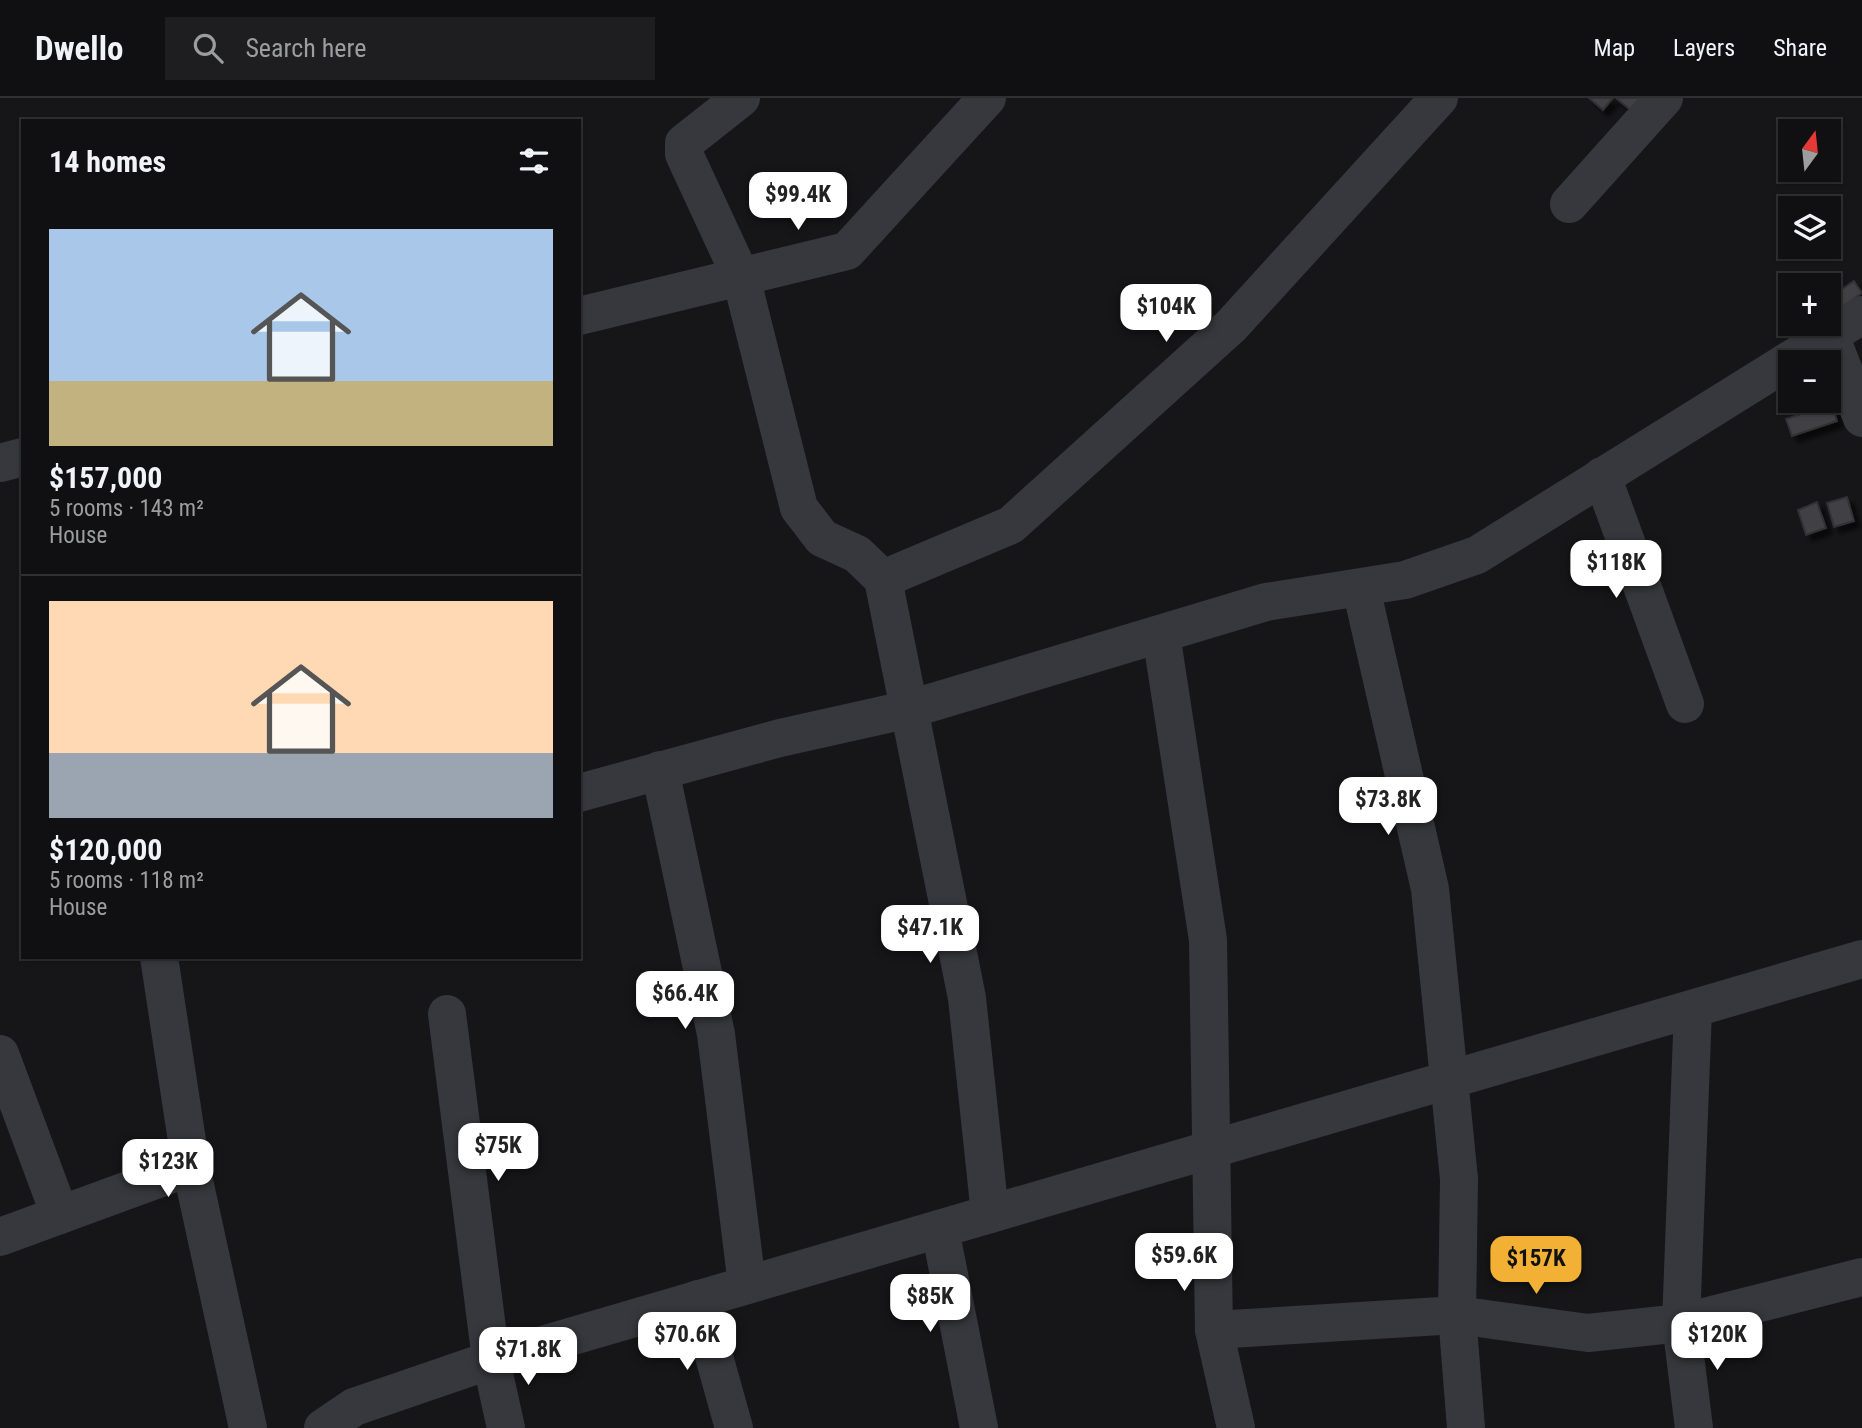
<!DOCTYPE html>
<html lang="en">
<head>
<meta charset="utf-8">
<style>
  :root { --surface:#101012; --page:#1e1e20; --text:#f1f3f6; --muted:#9c9d9f; --line:#303032; --accent:#f2b134 }
  body { margin:0; font-family:"Roboto Condensed",sans-serif; background:var(--page); color:var(--text); height:100vh; display:flex; flex-direction:column; font-size:26px; white-space:nowrap }
  * { box-sizing:border-box; margin:0 }
  p { font-size:23px; color:var(--muted) }
  .icon { flex:none; width:38px; height:38px; fill:none; stroke:currentColor; stroke-width:2; stroke-linecap:round; stroke-linejoin:round }
  .map { position:relative; flex:1; overflow:hidden }
  .panel { position:absolute; left:21px; top:21px; width:560px; height:840px; display:flex; flex-direction:column; background:var(--surface); border-radius:0px; box-shadow:0 2px 5px #0004,0 0 0 2px var(--line) }
  .panel>* { flex:none }
  .needle { width:46px; rotate:15deg }
  .tools { position:absolute; left:1778px; top:21px; display:grid; gap:14px }
  .tools a { display:grid; place-items:center; width:63px; height:63px; border-radius:0px; background:var(--surface); box-shadow:0 2px 5px #0004,0 0 0 2px var(--line); font-size:35px }
  .price { position:absolute; translate:-50% -60px; padding:0 16px; border-radius:14px; background:#fff; color:#222; font-size:23px; line-height:46px; filter:drop-shadow(0 2px 4px #0008) }
  .price::after { content:''; position:absolute; left:50%; top:42px; width:21px; height:16px; margin-left:-10px; background:inherit; clip-path:polygon(0 0,100% 0,50% 100%) }
  .price.selected { background:var(--accent); color:#111 }
  ul { padding:0; list-style:none }
  li { display:grid; align-content:center; gap:14px; height:371px; padding:0 28px }
  li+li { border-top:2px solid var(--line) }
  li span { display:grid; place-items:center; height:217px; border-radius:0px; color:#555 }
  li>.icon { margin-inline-start:auto }
  span .icon { width:126px; height:126px; fill:#fffc; stroke-width:1 }
  li b { font-size:30px }
  h2 { display:flex; justify-content:space-between; align-items:center; height:84px; padding:0 28px; font-size:30px }
  header { display:flex; align-items:center; gap:42px; box-sizing:border-box; height:98px; padding:0 35px; background:var(--surface); border-bottom:2px solid var(--line) }
  header strong { font-size:33px }
  nav { display:flex; gap:38px; margin-inline-start:auto; font-size:24px }
  .search { width:490px; height:63px; background:var(--page); display:flex; align-items:center; gap:18px; box-sizing:border-box; padding:0 24px; border-radius:0px; color:var(--muted); font-size:26px }
  .map>svg:first-child { display:block }
  .building { fill:#404145; stroke:#303034; stroke-width:2; filter:url(#shadow) }
  .lines { fill:none; stroke-linecap:round; stroke-linejoin:round }
  .minor { stroke:#37383d; stroke-width:38 }
</style>
</head>
<body>
<header>
<strong>Dwello</strong>
<div class="search"><svg class="icon" aria-label="search" viewBox="0 0 24 24"><circle cx="10" cy="10" r="6"/><path d="M15 15l6 6"/></svg>Search here</div>
<nav><a>Map</a><a>Layers</a><a>Share</a></nav>
</header>
<div class="map">
<svg width="1862" height="1330" viewBox="0 0 1862 1330">
  <defs>
    <filter id="shadow"><feDropShadow dx="6" dy="6" stdDeviation="2" flood-color="#0009"/></filter>
  </defs>
  <rect width="100%" height="100%" fill="#161618"/>
  <!-- building -->
  <g class="building">
    <polygon points="1589,0 1613,0 1603,12"/>
    <polygon points="1616,0 1647,0 1634,15"/>
    <polygon points="1854,183 1862,195 1829,218 1829,200"/>
    <polygon points="1832,306 1837,323 1792,338 1786,321"/>
    <polygon points="1847,399 1854,423 1834,429 1827,405"/>
    <polygon points="1817,404 1826,430 1806,437 1798,412"/>
  </g>
  <g class="lines">
    <!-- minor -->
    <g class="minor">
      <polyline points="741,0 684,45 684,56 741,179 799,410 822,440 857,456 883,481 967,900 990,1116"/>
      <polyline points="1569,106 1664,0"/>
      <polyline points="579,218 847,153 987,0"/>
      <polyline points="1830,237 1862,320"/>
      <polyline points="0,365 23,359"/>
      <polyline points="1602,378 1685,606"/>
      <polyline points="883,481 1011,427 1231,228 1439,0"/>
      <polyline points="1361,490 1430,791 1459,1081 1457,1217 1466,1330"/>
      <polyline points="1161,536 1208,842 1214,1232 1236,1330"/>
      <polyline points="660,672 716,936 747,1187"/>
      <polyline points="579,695 780,640 910,611 1266,504 1405,482 1477,457 1862,217"/>
      <polyline points="159,859 191,1069 248,1330"/>
      <polyline points="1693,911 1681,1225 1694,1330"/>
      <polyline points="447,916 491,1262 506,1330"/>
      <polyline points="0,956 60,1117"/>
      <polyline points="940,1131 979,1330"/>
      <polyline points="0,1139 191,1069"/>
      <polyline points="698,1201 734,1330"/>
      <polyline points="1214,1232 1457,1217 1588,1235 1681,1225 1862,1179"/>
      <polyline points="323,1330 354,1309 491,1262 1862,861"/>
    </g>
  </g>
</svg>
<div class="tools">
<a><svg class="needle" viewBox="-14 -14 28 28"><path d="M0-13l5 13h-10z" fill="#e53935"/><path d="M0 13l5-13h-10z" fill="#9c9d9f"/></svg></a>
<a><svg class="icon" aria-label="layers" viewBox="0 0 24 24"><path d="M12 4l9 5-9 5-9-5zM3 14l9 5 9-5"/></svg></a>
<a>+</a>
<a>−</a>
</div>
<b class="price" style="left:798px;top:134px">$99.4K</b>
<b class="price" style="left:1166px;top:246px">$104K</b>
<b class="price" style="left:1616px;top:502px">$118K</b>
<b class="price" style="left:1388px;top:739px">$73.8K</b>
<b class="price" style="left:930px;top:867px">$47.1K</b>
<b class="price" style="left:685px;top:933px">$66.4K</b>
<b class="price" style="left:498px;top:1085px">$75K</b>
<b class="price" style="left:168px;top:1101px">$123K</b>
<b class="price" style="left:1184px;top:1195px">$59.6K</b>
<b class="price selected" style="left:1536px;top:1198px">$157K</b>
<b class="price" style="left:930px;top:1236px">$85K</b>
<b class="price" style="left:687px;top:1274px">$70.6K</b>
<b class="price" style="left:1717px;top:1274px">$120K</b>
<b class="price" style="left:528px;top:1289px">$71.8K</b>
<section class="panel">
<h2>14 homes<svg class="icon" aria-label="filters" viewBox="0 0 24 24"><path d="M4 7h16M4 17h16"/><circle cx="9" cy="7" r="2"/><circle cx="15" cy="17" r="2"/></svg></h2>
<ul>
<li><span style="background:linear-gradient(#a9c7e8 70%,#c2b280 0)"><svg class="icon" aria-label="home" viewBox="0 0 24 24"><path d="M3 11l9-7 9 7M6 9v11h12V9"/></svg></span><div><b>$157,000</b><p>5 rooms · 143 m²</p><p>House</p></div></li>
<li><span style="background:linear-gradient(#ffd9b3 70%,#9aa5b1 0)"><svg class="icon" aria-label="home" viewBox="0 0 24 24"><path d="M3 11l9-7 9 7M6 9v11h12V9"/></svg></span><div><b>$120,000</b><p>5 rooms · 118 m²</p><p>House</p></div></li>
</ul>
</section>
</div>
</body>
</html>
